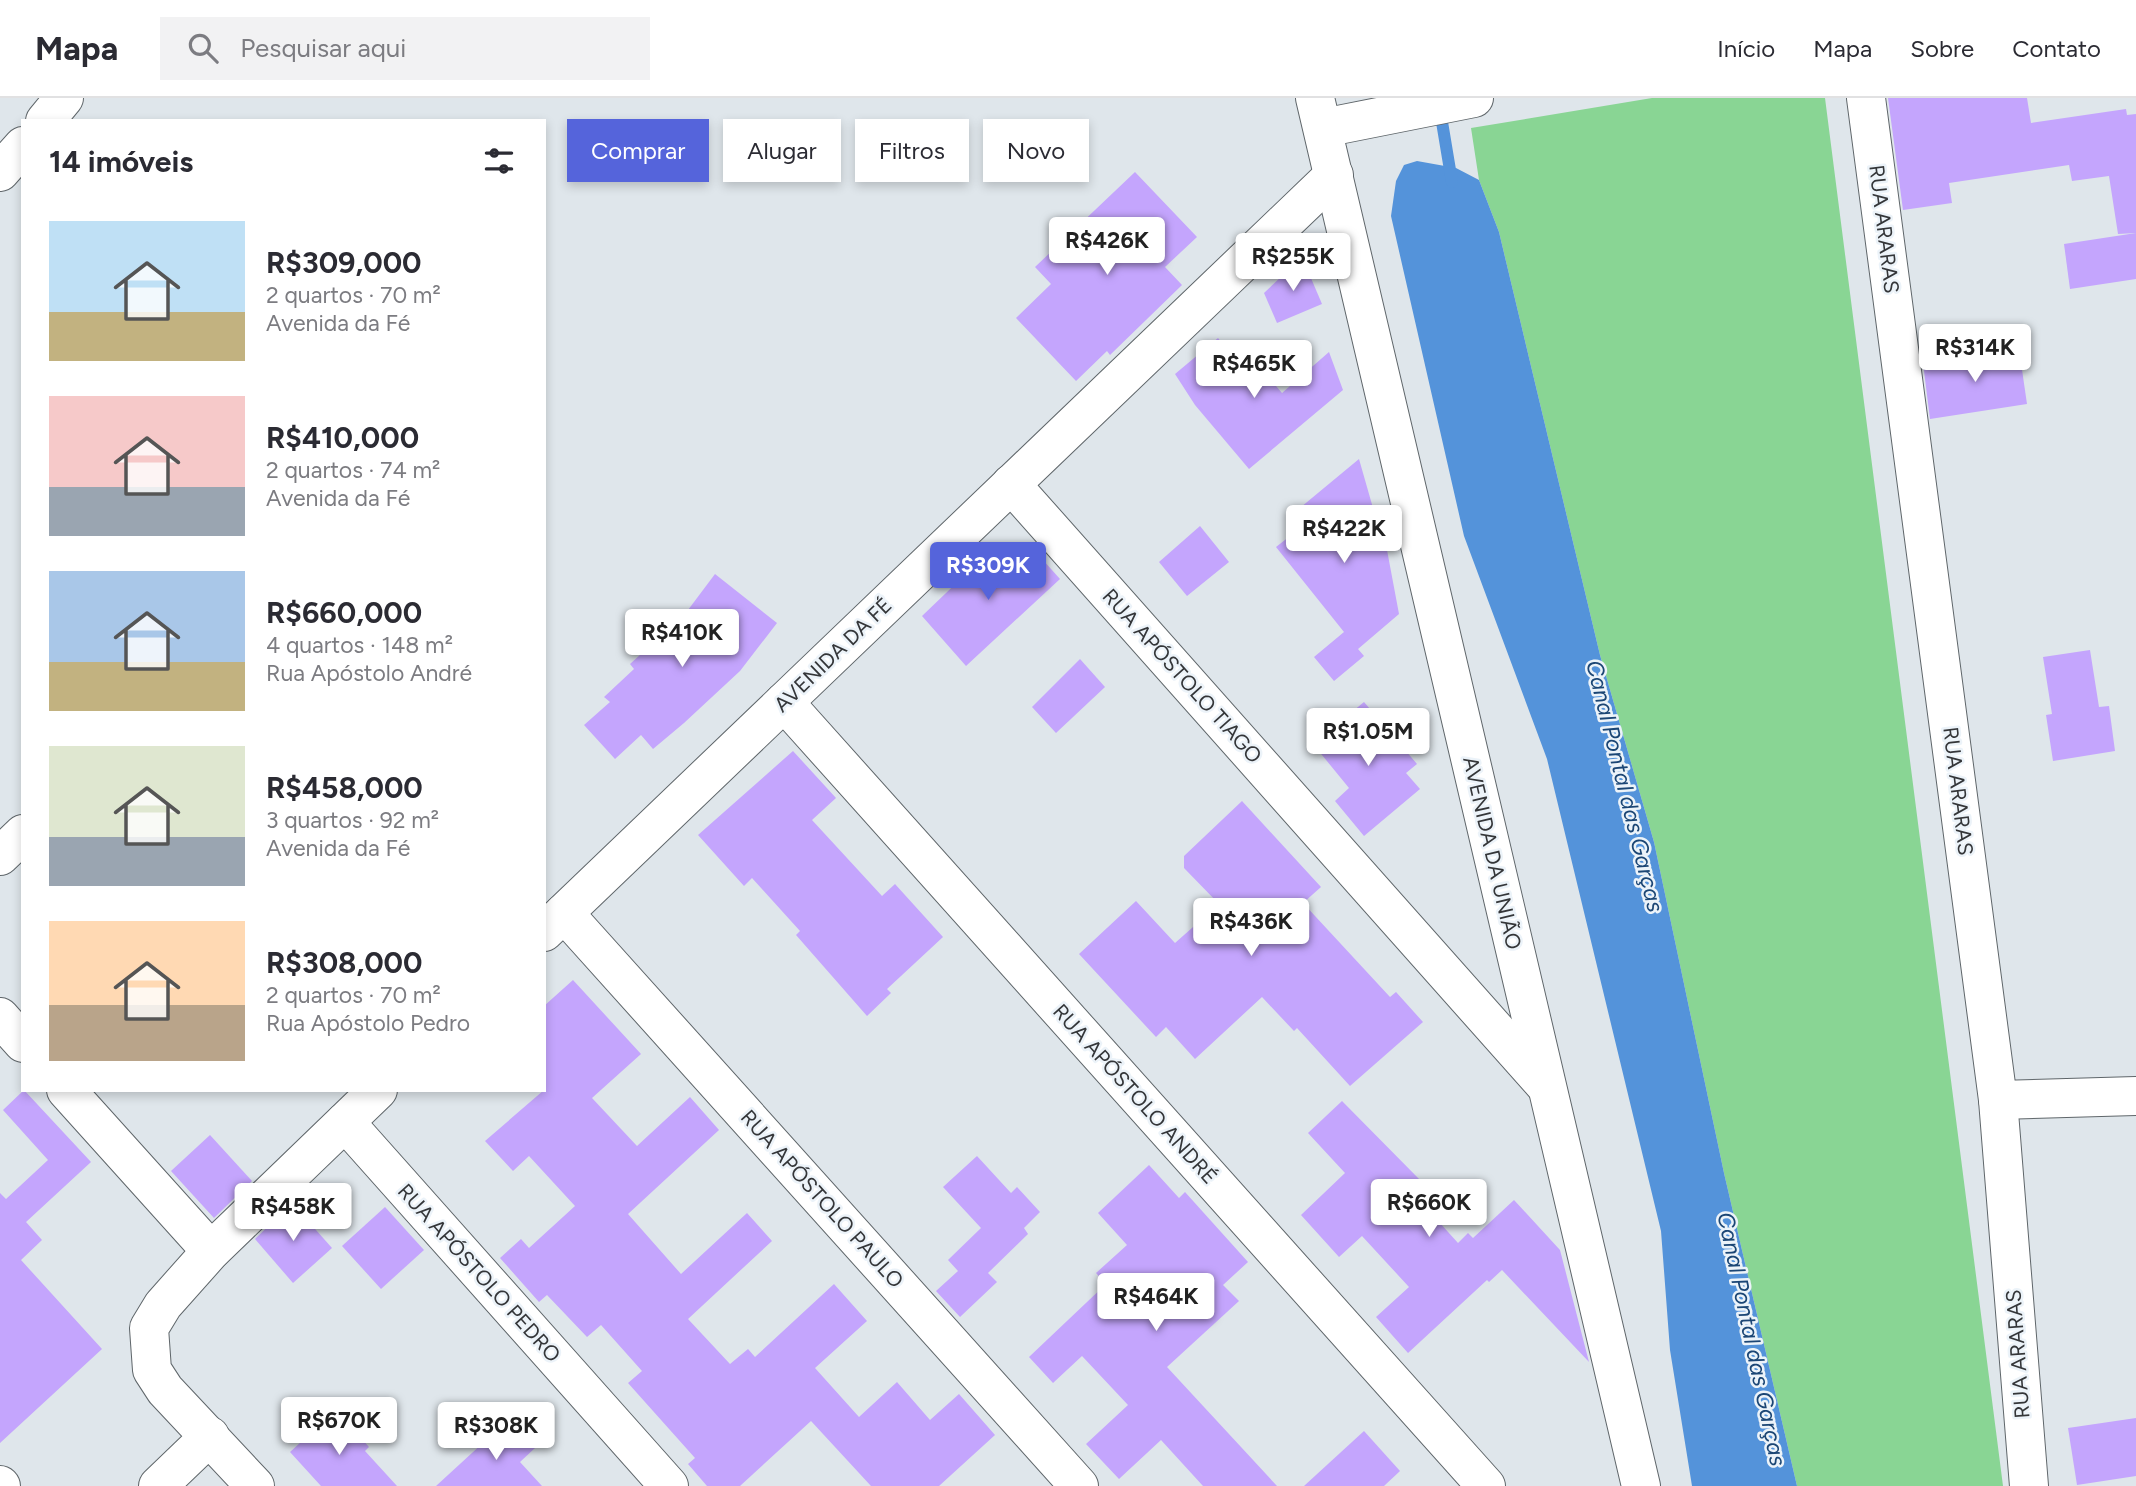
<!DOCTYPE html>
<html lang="pt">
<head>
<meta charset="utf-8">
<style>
  :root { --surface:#fff; --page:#f2f2f3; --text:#2b2b33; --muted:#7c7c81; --line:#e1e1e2; --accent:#5564db }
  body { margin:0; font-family:Figtree,sans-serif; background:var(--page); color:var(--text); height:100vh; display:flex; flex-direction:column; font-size:26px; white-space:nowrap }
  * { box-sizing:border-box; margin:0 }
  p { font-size:23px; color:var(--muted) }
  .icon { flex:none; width:38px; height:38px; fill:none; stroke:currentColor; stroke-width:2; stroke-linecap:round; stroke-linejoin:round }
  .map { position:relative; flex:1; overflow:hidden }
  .details { position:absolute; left:21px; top:21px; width:525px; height:973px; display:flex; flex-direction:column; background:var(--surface); border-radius:0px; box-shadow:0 4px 10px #0003 }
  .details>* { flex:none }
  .guide { position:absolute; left:567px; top:21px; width:665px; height:63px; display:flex; gap:14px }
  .price { position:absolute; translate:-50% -60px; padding:0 16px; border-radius:7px; background:#fff; color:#222; font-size:23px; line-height:46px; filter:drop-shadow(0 2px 4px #0008) }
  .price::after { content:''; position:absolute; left:50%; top:42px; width:21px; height:16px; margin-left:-10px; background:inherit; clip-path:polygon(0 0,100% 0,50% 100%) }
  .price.selected { background:var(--accent); color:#fff }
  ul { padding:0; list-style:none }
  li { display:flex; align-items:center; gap:21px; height:175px; padding:0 28px }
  li span { display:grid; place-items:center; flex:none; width:196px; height:140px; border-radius:0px; color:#555 }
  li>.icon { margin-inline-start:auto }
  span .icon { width:84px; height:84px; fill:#fffc; stroke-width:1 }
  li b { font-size:30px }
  h2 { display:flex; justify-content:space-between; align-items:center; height:84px; padding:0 28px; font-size:30px }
  .pill { padding:0 24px; border-radius:0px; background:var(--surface); box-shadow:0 4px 10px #0003; font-size:24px; line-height:63px }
  .pill.selected { background:var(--accent); color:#fff }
  header { display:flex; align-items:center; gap:42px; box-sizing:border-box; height:98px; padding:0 35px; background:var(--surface); border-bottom:2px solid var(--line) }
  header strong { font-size:33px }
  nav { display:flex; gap:38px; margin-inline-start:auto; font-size:24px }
  .search { width:490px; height:63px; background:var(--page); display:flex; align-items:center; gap:18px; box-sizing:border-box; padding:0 24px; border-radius:0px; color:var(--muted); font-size:26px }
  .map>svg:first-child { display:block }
  .green { fill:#89d594 }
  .water { fill:#5493da }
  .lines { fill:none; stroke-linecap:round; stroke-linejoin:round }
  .stream { stroke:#5493da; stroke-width:12 }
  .building { fill:#c4a5fd }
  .minor-casing { stroke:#5f666a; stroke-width:40 }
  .minor { stroke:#fff; stroke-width:38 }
  .labels { text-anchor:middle; stroke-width:5; stroke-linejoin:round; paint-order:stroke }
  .street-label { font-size:21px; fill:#343639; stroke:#ecf3f9 }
  .water-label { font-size:23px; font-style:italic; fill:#1b4675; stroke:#ecf3f9 }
</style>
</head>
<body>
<header>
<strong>Mapa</strong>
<div class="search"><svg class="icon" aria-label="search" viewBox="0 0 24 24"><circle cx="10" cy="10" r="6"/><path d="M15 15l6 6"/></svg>Pesquisar aqui</div>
<nav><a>Início</a><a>Mapa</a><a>Sobre</a><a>Contato</a></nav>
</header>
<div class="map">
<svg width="2136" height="1388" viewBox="0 0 2136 1388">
  <rect width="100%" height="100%" fill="#dfe6eb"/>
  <!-- green -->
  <polygon class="green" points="1652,0 1825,0 2003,1388 1797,1388 1724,1075 1654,744 1600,557 1499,134 1479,82 1471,30"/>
  <!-- water -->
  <polygon class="water" points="1417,63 1456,70 1479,82 1499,134 1600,557 1654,744 1724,1075 1797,1388 1692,1388 1670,1252 1661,1133 1547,661 1464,438 1391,118 1396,83 1404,67"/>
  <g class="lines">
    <!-- stream -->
    <polyline class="stream" points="1440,12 1452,84"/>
  </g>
  <!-- building -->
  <g class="building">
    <polygon points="1888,0 2027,0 2031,25 2126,11 2127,17 2136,16 2136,135 2118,136 2109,78 2072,83 2069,67 1949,85 1952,105 1903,112"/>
    <polygon points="1135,74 1197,139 1165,169 1182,187 1110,257 1107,253 1076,283 1016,220 1051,186 1035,169"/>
    <polygon points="2136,135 2136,181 2070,191 2064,146"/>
    <polygon points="1302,159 1322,206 1277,225 1264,195"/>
    <polygon points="1218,240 1241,268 1251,259 1282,295 1329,254 1343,292 1249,371 1195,307 1175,276"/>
    <polygon points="2019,251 2027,306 1930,321 1923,265"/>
    <polygon points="1359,361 1381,438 1384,436 1399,516 1358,551 1364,558 1334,583 1314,559 1344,534 1276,449 1299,431 1289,419"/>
    <polygon points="1200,428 1229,464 1187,498 1159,464"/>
    <polygon points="994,449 1015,471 1034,452 1060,481 966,568 922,518"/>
    <polygon points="715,476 777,525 740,573 684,625 653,651 641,637 615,661 584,627 610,604 604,599 634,571 630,566 685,516"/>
    <polygon points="2090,552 2099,609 2109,608 2115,653 2053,663 2046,617 2052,616 2043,559"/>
    <polygon points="1080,561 1105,589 1056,635 1032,609"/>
    <polygon points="1364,604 1417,666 1406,675 1420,691 1364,738 1335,703 1349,690 1313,646"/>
    <polygon points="793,653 836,700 812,722 882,798 895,786 943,839 887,891 891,895 867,918 796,837 800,833 752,780 744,788 698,737"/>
    <polygon points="1242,703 1321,789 1303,805 1390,899 1396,894 1423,924 1350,988 1297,930 1294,933 1262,899 1195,961 1166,929 1156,939 1079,856 1136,803 1175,845 1219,806 1184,770 1184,758"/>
    <polygon points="573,882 641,956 592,1000 637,1048 690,999 719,1032 628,1116 681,1176 747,1115 772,1143 688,1221 730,1266 748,1251 755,1259 834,1186 867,1223 815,1270 859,1319 897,1284 930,1322 959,1296 995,1337 939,1388 871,1388 811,1323 740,1388 707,1388 688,1366 695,1360 628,1285 642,1273 601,1227 587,1239 547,1197 539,1204 500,1160 521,1141 529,1150 575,1108 529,1058 513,1073 485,1043 544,992 544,908"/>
    <polygon points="24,992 91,1064 26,1124 42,1142 21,1162 102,1251 0,1345 0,1095 6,1101 48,1062 3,1012"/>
    <polygon points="1342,1003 1421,1083 1411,1093 1458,1145 1468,1135 1473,1140 1514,1102 1560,1152 1589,1264 1502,1172 1489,1184 1487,1182 1408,1255 1376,1219 1409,1189 1362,1138 1339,1159 1301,1117 1345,1075 1308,1035"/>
    <polygon points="210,1037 252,1083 214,1120 171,1073"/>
    <polygon points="977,1058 1011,1095 1017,1089 1040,1114 1024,1130 1028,1136 988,1175 997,1184 960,1219 936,1193 958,1173 948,1162 981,1130 943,1089"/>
    <polygon points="1149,1067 1179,1100 1185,1094 1248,1164 1223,1187 1239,1203 1167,1269 1277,1388 1203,1388 1161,1342 1119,1381 1086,1346 1128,1307 1082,1258 1053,1285 1029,1259 1106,1186 1096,1175 1127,1147 1098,1115"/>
    <polygon points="292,1105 332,1150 293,1185 255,1141"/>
    <polygon points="385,1109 424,1152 381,1191 342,1148"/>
    <polygon points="336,1312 369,1349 365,1353 397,1388 321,1388 290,1354"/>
    <polygon points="2136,1320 2136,1378 2077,1387 2068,1330"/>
    <polygon points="509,1321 535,1350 520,1364 542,1388 436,1388"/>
    <polygon points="1364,1333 1400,1373 1384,1388 1304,1388"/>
  </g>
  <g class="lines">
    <defs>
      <g id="minor">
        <polyline points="1315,0 1641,1388"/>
        <polyline points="1866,0 1998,1002 2029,1388"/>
        <polyline points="45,23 64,0"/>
        <polyline points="1323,30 1474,0"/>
        <polyline points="0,74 23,48"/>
        <polyline points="1011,386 1544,986"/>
        <polyline points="784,604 1486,1388"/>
        <polyline points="0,758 23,736"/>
        <polyline points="564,815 1079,1388"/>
        <polyline points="544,834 1334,77"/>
        <polyline points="0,919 23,945"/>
        <polyline points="66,992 211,1153"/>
        <polyline points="1998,1002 2136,998"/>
        <polyline points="345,1024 669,1388"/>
        <polyline points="0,1387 1,1388"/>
        <polyline points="158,1388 210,1338"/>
        <polyline points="255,1388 165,1292 152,1272 149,1230 163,1207 211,1153 378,992"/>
      </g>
    </defs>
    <!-- minor casing -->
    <use href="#minor" class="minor-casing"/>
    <!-- minor -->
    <use href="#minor" class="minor"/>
  </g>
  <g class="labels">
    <!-- street labels -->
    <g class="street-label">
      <text transform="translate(1884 131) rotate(83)" y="7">RUA ARARAS</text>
      <text transform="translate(833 557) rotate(-44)" y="7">AVENIDA DA FÉ</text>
      <text transform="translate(1182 578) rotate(48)" y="7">RUA APÓSTOLO TIAGO</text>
      <text transform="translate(1958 693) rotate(83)" y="7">RUA ARARAS</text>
      <text transform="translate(1492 755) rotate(77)" y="7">AVENIDA DA UNIÃO</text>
      <text transform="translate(1135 996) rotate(48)" y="7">RUA APÓSTOLO ANDRÉ</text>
      <text transform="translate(822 1101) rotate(48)" y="7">RUA APÓSTOLO PAULO</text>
      <text transform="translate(479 1175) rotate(48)" y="7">RUA APÓSTOLO PEDRO</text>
      <text transform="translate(2018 1256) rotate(-94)" y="7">RUA ARARAS</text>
    </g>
    <!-- water labels -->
    <g class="water-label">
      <text transform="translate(1625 688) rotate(76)" y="8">Canal Pontal das Garças</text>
      <text transform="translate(1752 1241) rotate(78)" y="8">Canal Pontal das Garças</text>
    </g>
  </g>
</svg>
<b class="price" style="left:1107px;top:179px">R$426K</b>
<b class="price" style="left:1293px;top:195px">R$255K</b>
<b class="price" style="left:1975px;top:286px">R$314K</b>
<b class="price" style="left:1254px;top:302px">R$465K</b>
<b class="price" style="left:1344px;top:467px">R$422K</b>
<b class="price selected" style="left:988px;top:504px">R$309K</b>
<b class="price" style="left:682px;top:571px">R$410K</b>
<b class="price" style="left:1368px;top:670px">R$1.05M</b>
<b class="price" style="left:1251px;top:860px">R$436K</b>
<b class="price" style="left:1429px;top:1141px">R$660K</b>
<b class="price" style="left:293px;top:1145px">R$458K</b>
<b class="price" style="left:1156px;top:1235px">R$464K</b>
<b class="price" style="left:339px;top:1359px">R$670K</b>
<b class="price" style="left:496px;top:1364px">R$308K</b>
<div class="guide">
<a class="pill selected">Comprar</a>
<a class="pill">Alugar</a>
<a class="pill">Filtros</a>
<a class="pill">Novo</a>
</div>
<section class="details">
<h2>14 imóveis<svg class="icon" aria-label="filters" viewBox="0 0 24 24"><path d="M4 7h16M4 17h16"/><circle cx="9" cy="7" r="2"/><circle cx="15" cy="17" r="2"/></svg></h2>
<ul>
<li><span style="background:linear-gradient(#bfe0f5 65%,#c2b280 0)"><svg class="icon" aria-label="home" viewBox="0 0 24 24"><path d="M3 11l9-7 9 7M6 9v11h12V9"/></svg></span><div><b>R$309,000</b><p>2 quartos · 70 m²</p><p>Avenida da Fé</p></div></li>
<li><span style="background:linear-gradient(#f6c9c9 65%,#9aa5b1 0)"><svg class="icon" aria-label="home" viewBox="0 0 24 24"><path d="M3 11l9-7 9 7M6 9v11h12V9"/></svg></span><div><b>R$410,000</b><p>2 quartos · 74 m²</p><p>Avenida da Fé</p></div></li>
<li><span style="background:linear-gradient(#a9c7e8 65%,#c2b280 0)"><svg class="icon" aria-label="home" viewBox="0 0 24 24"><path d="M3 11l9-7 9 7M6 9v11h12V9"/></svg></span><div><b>R$660,000</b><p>4 quartos · 148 m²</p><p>Rua Apóstolo André</p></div></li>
<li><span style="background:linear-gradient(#dfe7d0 65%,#9aa5b1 0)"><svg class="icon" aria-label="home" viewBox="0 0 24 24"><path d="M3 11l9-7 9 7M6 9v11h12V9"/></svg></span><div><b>R$458,000</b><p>3 quartos · 92 m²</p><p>Avenida da Fé</p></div></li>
<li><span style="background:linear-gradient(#ffd9b3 60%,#b9a48a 0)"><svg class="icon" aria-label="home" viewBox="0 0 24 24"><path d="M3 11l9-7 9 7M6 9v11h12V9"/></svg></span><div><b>R$308,000</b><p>2 quartos · 70 m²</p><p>Rua Apóstolo Pedro</p></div></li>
</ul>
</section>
</div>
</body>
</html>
